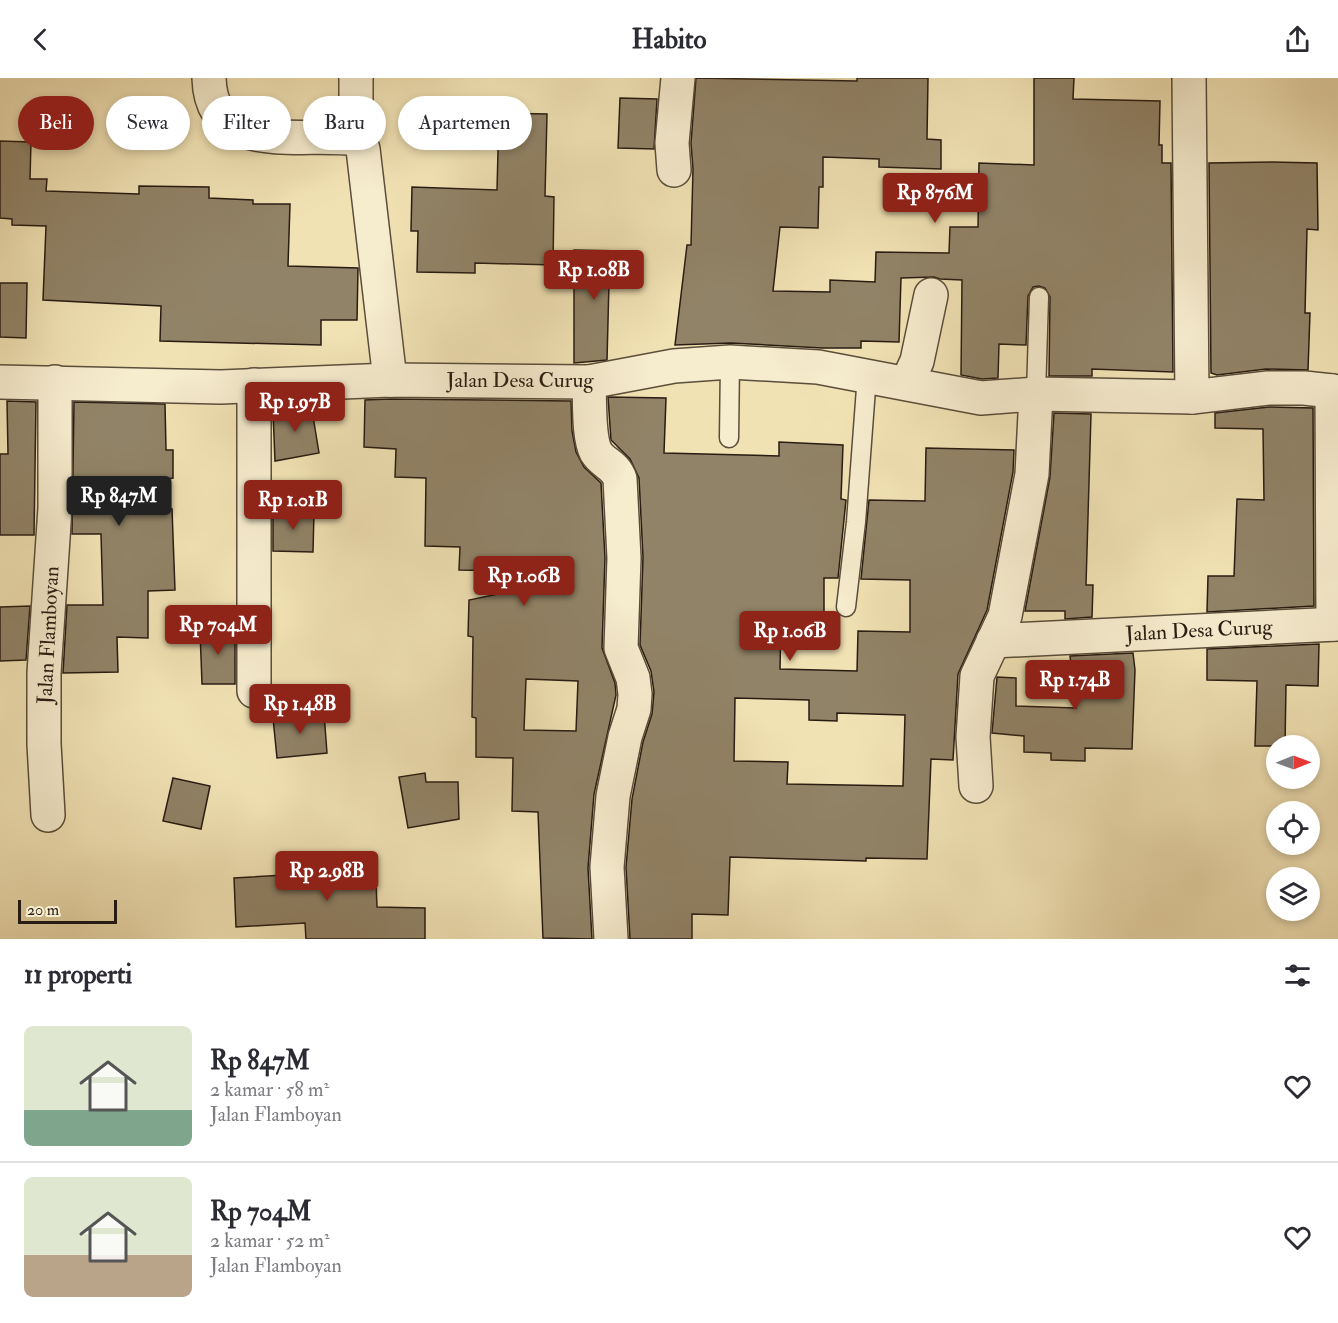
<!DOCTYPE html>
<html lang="id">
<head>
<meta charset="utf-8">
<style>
  :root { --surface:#fff; --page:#f7f7f7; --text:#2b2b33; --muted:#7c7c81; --line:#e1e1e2; --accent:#8f2418 }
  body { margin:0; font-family:"IM FELL Double Pica",serif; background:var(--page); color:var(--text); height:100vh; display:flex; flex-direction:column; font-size:22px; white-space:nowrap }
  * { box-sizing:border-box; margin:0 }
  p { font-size:20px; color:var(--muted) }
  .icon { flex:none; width:33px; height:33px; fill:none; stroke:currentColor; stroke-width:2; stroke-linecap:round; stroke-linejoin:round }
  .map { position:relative; height:861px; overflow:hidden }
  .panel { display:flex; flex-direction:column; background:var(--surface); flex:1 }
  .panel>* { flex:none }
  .banner { position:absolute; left:18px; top:18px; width:600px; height:54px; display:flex; gap:12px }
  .needle { width:39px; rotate:89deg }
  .fabs { position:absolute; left:1266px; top:657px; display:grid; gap:12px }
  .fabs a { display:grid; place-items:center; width:54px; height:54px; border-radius:50%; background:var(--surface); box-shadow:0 3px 9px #0003; font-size:30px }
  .scale { position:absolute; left:18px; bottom:15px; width:99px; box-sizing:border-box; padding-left:6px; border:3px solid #281c13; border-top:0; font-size:16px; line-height:21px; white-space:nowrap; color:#281c13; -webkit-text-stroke:4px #f6ecce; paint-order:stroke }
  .price { position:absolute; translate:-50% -51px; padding:0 14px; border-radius:6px; background:var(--accent); color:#fff; font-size:20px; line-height:39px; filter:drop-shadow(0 2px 3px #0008) }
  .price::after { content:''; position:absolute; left:50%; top:36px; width:18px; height:14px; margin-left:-9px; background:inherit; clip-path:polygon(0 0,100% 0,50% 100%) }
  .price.active { background:#222; color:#fff }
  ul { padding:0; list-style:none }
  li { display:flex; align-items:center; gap:18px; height:150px; padding:0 24px }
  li+li { border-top:2px solid var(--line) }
  li span { display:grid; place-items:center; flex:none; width:168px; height:120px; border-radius:9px; color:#555 }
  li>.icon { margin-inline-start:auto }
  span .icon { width:72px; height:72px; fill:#fffc; stroke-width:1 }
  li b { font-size:26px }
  h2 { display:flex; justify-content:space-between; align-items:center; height:72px; padding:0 24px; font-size:26px }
  .tag { padding:0 21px; border-radius:27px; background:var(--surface); box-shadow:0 3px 9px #0003; font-size:21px; line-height:54px }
  .tag.active { background:var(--accent); color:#fff }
  header { display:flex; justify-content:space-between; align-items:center; height:78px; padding:0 24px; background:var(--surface); font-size:27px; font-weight:700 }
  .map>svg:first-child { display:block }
  .building { fill:#918367; stroke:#281c13; stroke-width:1.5; fill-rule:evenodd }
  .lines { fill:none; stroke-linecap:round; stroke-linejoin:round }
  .lane-casing { stroke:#5a4e3b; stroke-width:21 }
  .street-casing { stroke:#5a4e3b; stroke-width:36 }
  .lane { stroke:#f6ecce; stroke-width:18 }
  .street { stroke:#f6ecce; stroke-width:33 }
  .labels { text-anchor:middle; stroke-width:4.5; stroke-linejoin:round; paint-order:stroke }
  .street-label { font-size:21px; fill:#281c13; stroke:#f6ecce }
</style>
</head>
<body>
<header><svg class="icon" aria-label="back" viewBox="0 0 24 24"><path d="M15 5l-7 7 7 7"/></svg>Habito<svg class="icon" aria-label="share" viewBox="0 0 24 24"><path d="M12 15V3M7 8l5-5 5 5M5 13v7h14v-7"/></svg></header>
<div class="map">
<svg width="1338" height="861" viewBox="0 0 1338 861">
  <rect width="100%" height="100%" fill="#f1e2b4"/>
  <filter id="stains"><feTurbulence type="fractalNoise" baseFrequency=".00333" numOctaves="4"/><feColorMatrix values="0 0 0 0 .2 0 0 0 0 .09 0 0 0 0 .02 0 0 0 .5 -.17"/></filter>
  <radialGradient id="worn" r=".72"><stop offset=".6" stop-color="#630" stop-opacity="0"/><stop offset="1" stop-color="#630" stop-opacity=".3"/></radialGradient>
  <!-- building -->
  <g class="building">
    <polygon points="696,0 857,3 857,0 928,0 927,61 941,62 941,91 879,89 879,81 823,79 823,109 819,109 818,150 780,149 773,213 830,214 830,202 875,204 876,174 949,175 950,149 978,149 979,85 1034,87 1034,0 1074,0 1073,21 1160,23 1159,67 1162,67 1162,85 1171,85 1173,294 1092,291 1092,298 1049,298 1050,219 1045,210 1039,208 1033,209 1028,218 1026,267 999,266 998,300 982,301 961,297 962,202 940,201 934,199 901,200 899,264 861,263 861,270 822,270 731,265 675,267 687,167 691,167 693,91 691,65"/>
    <polygon points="620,20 657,21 654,71 618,70"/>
    <polygon points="499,35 547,36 545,118 554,119 553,187 475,185 475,195 417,194 418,153 411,153 412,109 497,112"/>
    <polygon points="0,63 31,64 30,101 47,101 46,113 139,116 139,108 209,109 209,120 253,122 253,126 290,126 288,188 358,190 357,242 321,242 321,267 160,263 161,228 43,222 46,148 12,147 12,141 0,140"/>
    <polygon points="1272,84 1317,85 1318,152 1307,151 1305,235 1310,235 1308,292 1266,291 1217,297 1211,295 1209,85"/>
    <polygon points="574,172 625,173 624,206 609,205 607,282 574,285"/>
    <polygon points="0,205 27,205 26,260 0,259"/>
    <path d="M608 319 666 320 664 375 779 378V364L843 367 841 421 846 422 838 500H824V538L781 537 780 591 857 593 858 553 910 554V502L861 501 869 422 925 423 926 370 1014 372 1013 394 987 532 958 596 953 682 931 681 927 781 866 780V783L730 779 728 837 692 836V861H630L626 789 632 721 643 664 652 636 654 614 651 593 640 567 643 479 639 400 630 381 611 362ZM735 620 809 622V642L837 643V635L905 637 903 708 787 706 788 684 734 683Z"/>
    <path d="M390 321 571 323 572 353 576 374 584 389 601 405 605 480 602 570 615 605 616 617 594 716 588 790 592 861 543 860 538 734 512 733 513 680 476 679V640L472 639 473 559 468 558 469 522 551 505 550 494 459 492 460 469 425 468 426 400 395 399 396 371 364 369 365 322ZM526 601 578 603 576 653 524 652Z"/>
    <polygon points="7,323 36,324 34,457 0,457 0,376 8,376"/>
    <polygon points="74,324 165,326 166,372 173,372 173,400 97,413 98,430 172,431 175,512 148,513 148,560 117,559 118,594 63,595 67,527 103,527 101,456 72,456"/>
    <polygon points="311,326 319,375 275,383 273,333"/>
    <polygon points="1269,329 1313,330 1314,528 1207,534 1208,498 1234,498 1237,421 1264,422 1263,351 1215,350 1215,335"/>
    <polygon points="1054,335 1091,336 1086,507 1093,507 1092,539 1065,541 1065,533 1025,533 1050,399"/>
    <polygon points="273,433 314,434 313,474 273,473"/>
    <polygon points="30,528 26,582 0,583 0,529"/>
    <polygon points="235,550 235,606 202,606 200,553"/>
    <polygon points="1319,566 1318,608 1286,607 1285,668 1255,668 1257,603 1207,602 1207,571"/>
    <polygon points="1133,575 1135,592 1132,671 1085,670 1085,683 1051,682 1051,675 1024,674 1024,658 992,655 997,599 1016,600 1016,628 1076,630 1070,578"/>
    <polygon points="324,635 327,675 277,680 273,640"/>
    <polygon points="425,695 426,704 458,704 459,741 408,750 399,699"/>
    <polygon points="173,700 210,708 201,751 163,743"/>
    <polygon points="375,778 377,829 425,830 425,861 306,861 305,845 236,849 234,800 304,796 303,780"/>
  </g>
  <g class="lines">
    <defs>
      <g id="lane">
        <polyline points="1036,316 1039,219"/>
        <polyline points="729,360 730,284"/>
        <polyline points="846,529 856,444 867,297"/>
      </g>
      <g id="street">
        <path d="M209 0C211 80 304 53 356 61L363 71 390 302"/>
        <polyline points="356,0 356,61"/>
        <polyline points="1189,0 1192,319"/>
        <polyline points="674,92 672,65 678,0"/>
        <polyline points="0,304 221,309 390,302 589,304 674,288 730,284 818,289 981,320 1036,316 1192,319 1268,310 1304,310 1332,313 1338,317"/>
        <path d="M589 304C590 323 588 359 596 374 603 386 615 386 620 401L624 480 621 570 633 600 635 616 634 631 625 659 613 718 607 789 611 861"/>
        <polyline points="907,305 917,283 931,217"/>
        <polyline points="1332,313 1333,546"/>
        <polyline points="993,563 1338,546"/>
        <polyline points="254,613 254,307"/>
        <polyline points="976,708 973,659 977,598 1005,538 1032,396 1036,316"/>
        <polyline points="48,737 44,666 44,595 55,430 55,304"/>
      </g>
    </defs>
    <!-- lane casing -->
    <use href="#lane" class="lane-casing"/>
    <!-- street casing -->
    <use href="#street" class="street-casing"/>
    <!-- lane -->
    <use href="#lane" class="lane"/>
    <!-- street -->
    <use href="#street" class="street"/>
  </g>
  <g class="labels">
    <!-- street labels -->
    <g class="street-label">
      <text x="520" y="309">Jalan Desa Curug</text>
      <text transform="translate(1199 552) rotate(-3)" y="7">Jalan Desa Curug</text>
      <text transform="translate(48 557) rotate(-87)" y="7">Jalan Flamboyan</text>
    </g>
  </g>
  <rect width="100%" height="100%" filter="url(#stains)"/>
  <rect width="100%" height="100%" fill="url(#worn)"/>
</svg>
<div class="fabs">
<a><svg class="needle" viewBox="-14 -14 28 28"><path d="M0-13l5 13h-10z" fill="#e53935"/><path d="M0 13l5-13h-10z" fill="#7c7c81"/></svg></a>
<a><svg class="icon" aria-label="locate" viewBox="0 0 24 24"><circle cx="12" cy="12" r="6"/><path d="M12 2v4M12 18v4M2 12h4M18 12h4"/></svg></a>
<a><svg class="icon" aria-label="layers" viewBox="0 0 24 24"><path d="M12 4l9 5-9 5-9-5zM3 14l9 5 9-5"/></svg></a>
</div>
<div class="scale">20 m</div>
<b class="price" style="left:935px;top:146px">Rp 876M</b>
<b class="price" style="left:594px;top:223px">Rp 1.08B</b>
<b class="price" style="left:295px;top:355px">Rp 1.97B</b>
<b class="price active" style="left:119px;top:449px">Rp 847M</b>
<b class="price" style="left:293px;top:453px">Rp 1.01B</b>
<b class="price" style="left:524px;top:529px">Rp 1.06B</b>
<b class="price" style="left:218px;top:578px">Rp 704M</b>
<b class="price" style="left:790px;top:584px">Rp 1.06B</b>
<b class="price" style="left:1075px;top:633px">Rp 1.74B</b>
<b class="price" style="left:300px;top:657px">Rp 1.48B</b>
<b class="price" style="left:327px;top:824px">Rp 2.98B</b>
<div class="banner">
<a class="tag active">Beli</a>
<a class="tag">Sewa</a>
<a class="tag">Filter</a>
<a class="tag">Baru</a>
<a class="tag">Apartemen</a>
</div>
</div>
<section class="panel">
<h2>11 properti<svg class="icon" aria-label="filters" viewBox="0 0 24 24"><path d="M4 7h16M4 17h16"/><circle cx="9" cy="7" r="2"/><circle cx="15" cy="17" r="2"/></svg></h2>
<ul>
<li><span style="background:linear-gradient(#dfe7d0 70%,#7fa58c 0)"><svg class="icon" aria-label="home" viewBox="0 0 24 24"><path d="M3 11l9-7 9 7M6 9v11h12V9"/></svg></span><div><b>Rp 847M</b><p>2 kamar · 58 m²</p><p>Jalan Flamboyan</p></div><svg class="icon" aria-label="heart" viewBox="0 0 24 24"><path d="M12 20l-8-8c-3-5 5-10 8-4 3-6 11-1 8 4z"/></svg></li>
<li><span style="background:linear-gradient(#dfe7d0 65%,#b9a48a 0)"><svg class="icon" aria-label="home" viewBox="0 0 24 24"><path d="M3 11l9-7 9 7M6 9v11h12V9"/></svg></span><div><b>Rp 704M</b><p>2 kamar · 52 m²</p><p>Jalan Flamboyan</p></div><svg class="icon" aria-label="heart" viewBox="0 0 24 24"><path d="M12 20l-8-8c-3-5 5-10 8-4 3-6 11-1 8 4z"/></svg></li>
</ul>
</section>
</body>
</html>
